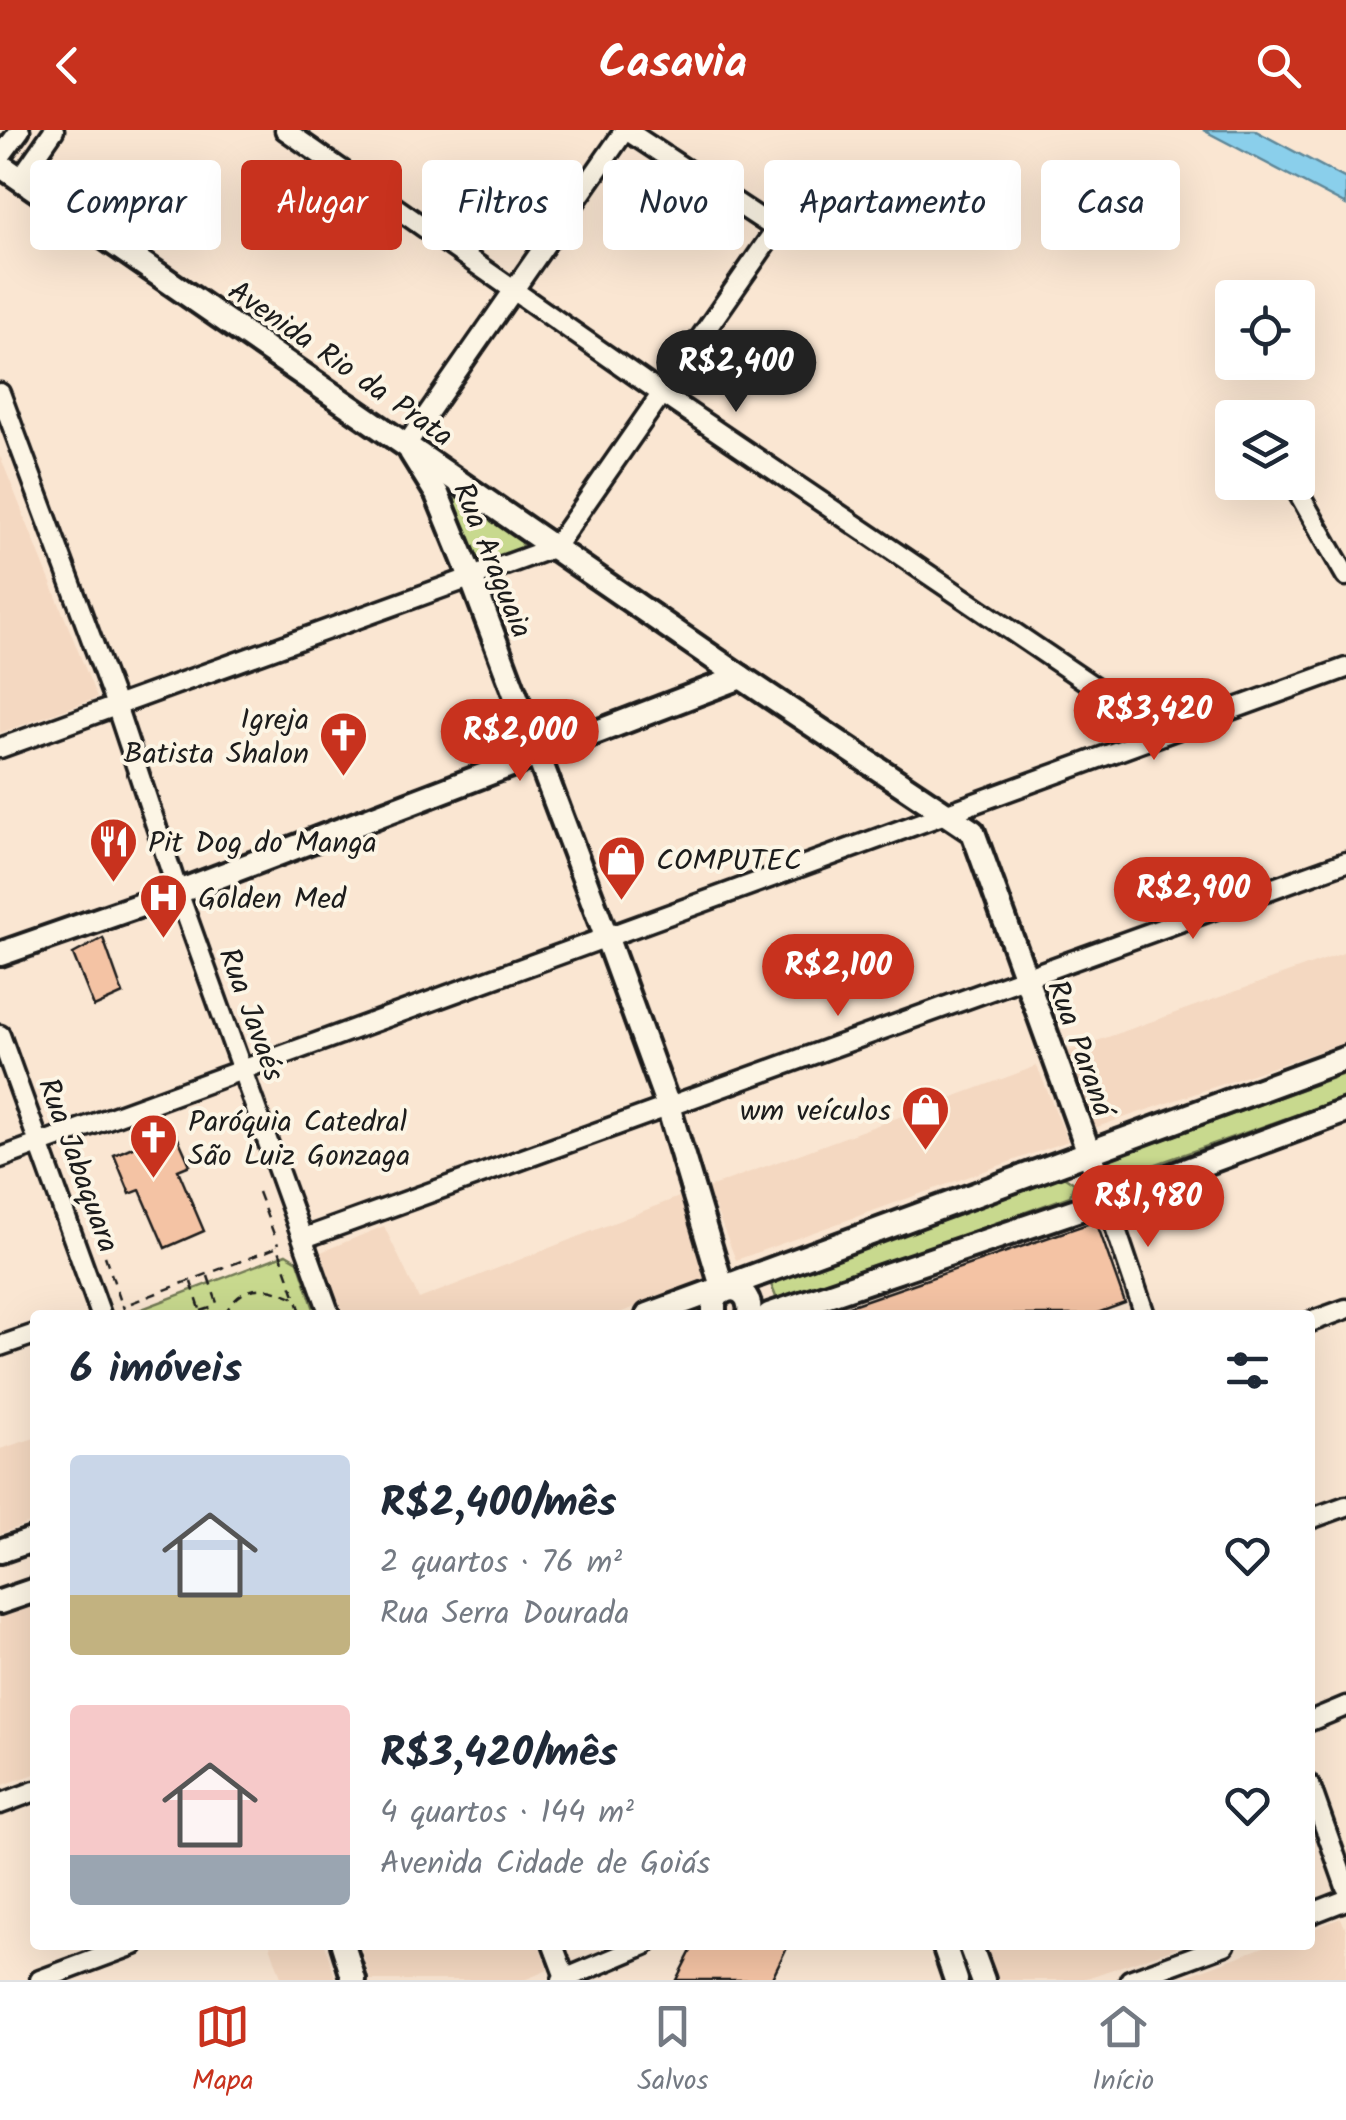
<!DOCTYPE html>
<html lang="pt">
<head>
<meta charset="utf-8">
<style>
  :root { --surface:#fff; --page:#f2f2f3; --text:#1f2937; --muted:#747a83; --line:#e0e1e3; --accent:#c8321e }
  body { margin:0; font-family:Kalam,sans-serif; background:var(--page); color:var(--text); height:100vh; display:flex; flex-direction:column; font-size:38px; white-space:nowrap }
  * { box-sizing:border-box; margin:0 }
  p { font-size:32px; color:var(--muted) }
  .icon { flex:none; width:55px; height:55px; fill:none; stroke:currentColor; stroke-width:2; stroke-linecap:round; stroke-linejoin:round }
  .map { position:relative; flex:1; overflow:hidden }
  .sheet { position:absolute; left:30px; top:1180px; width:1285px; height:640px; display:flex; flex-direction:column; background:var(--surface); border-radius:10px; box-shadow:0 10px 40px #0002 }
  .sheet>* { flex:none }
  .top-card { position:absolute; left:30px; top:30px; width:1288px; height:90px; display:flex; gap:20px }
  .tools { position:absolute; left:1215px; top:150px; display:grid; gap:20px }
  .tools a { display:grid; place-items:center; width:100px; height:100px; border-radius:10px; background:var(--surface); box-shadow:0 10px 40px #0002; font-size:50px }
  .price { position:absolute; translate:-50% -85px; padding:0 22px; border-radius:35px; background:var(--accent); color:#fff; font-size:32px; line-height:65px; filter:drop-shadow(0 2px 5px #0008) }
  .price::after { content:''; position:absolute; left:50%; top:60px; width:30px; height:22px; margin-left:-15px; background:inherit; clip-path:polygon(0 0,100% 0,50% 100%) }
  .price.active { background:#222; color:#fff }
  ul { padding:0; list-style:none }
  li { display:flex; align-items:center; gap:30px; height:250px; padding:0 40px }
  li span { display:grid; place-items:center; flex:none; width:280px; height:200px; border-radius:10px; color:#555 }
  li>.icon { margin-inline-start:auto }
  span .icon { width:120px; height:120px; fill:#fffc; stroke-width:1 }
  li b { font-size:42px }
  h2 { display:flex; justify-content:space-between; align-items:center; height:120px; padding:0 40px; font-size:42px }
  .tag { padding:0 35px; border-radius:10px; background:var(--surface); box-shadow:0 10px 40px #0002; font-size:35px; line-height:90px }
  .tag.active { background:var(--accent); color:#fff }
  header { display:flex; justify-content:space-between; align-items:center; height:130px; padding:0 40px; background:var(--accent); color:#fff; font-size:45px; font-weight:700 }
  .tab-bar { display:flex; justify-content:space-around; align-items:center; height:140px; border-top:2px solid var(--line); background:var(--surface); font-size:28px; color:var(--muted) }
  .tab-bar a { display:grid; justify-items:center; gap:5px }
  .tab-bar .active { color:var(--accent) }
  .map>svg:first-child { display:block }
  .built { fill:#f4d8c1 }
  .green { fill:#c8d98e; stroke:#727a55; stroke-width:2.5 }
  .water { fill:#8acfeb; stroke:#5e8798; stroke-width:2.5 }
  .building { fill:#f4c3a4; stroke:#1c1c1c; stroke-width:2.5 }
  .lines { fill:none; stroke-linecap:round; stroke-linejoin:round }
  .minor-casing { stroke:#1c1c1c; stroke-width:25 }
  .major-casing { stroke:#1c1c1c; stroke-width:30 }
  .path { stroke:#1c1c1c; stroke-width:2.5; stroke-dasharray:10 8; stroke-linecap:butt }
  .minor { stroke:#fcf5e5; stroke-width:18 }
  .major { stroke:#fcf5e5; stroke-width:22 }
  .labels { text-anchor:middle; stroke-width:8; stroke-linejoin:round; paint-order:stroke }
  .street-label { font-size:30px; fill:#1c1c1c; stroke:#fcf5e5 }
  .poi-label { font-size:30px; fill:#1c1c1c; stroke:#fcf5e5; text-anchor:start }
</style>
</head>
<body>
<header><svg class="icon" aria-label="back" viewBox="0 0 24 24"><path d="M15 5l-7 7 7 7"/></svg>Casavia<svg class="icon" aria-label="search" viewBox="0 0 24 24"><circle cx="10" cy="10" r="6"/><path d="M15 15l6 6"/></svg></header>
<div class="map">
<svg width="1346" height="1850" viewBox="0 0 1346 1850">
  <rect width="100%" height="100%" fill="#fae6d2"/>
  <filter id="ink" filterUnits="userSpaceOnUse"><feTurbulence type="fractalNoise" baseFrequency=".01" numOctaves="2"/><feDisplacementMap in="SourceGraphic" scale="20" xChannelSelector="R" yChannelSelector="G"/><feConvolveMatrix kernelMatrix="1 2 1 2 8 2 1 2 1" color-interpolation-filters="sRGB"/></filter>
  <g filter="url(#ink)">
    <!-- built -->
    <g class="built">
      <polygon points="0,326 97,568 0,603"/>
      <polygon points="1346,822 1346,912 1094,998 1066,922"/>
      <polygon points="1037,936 1068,1011 736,1130 707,1058"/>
      <polygon points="684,1065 719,1146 614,1185 342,1185 321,1122 384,1096 419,1169"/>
      <polygon points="35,1308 35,1391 0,1404 0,1319"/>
      <polygon points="35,1476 35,1644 0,1656 0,1488"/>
      <polygon points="1341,1788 1346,1800 1346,1850 1176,1850 1269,1815 1310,1815 1310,1800"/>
      <polygon points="270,1815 325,1815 336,1850 282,1850"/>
      <polygon points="360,1815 539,1815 548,1840 524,1850 371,1850"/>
      <polygon points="985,1815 1183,1815 1081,1850 998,1850"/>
    </g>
    <!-- green -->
    <g class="green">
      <polygon points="460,367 523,411 520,420 485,431 474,427 451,372"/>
      <polygon points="1346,943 1346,967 1114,1049 1108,1048 1102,1039 1107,1030"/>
      <polygon points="1062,1045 1074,1053 1070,1066 778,1172 770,1152"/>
      <polygon points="286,1124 298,1131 316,1185 134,1185 139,1180"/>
    </g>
    <!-- water -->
    <polygon class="water" points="1203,0 1254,0 1346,49 1346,75"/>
    <!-- building -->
    <g class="building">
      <polygon points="103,808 123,864 94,877 73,824"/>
      <polygon points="174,999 190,1035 178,1040 204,1101 165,1118 140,1060 130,1064 114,1025"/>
      <polygon points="1096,1091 1125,1173 1092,1185 823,1185"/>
      <polygon points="694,1815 788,1815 771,1850 676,1850"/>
    </g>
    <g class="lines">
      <defs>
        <g id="minor">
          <polyline points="285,0 662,264 1164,604"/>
          <polyline points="0,27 20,0"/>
          <polyline points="20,49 54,0"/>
          <polyline points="0,263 116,575 178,762 330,1185"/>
          <polyline points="406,315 625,0"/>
          <polyline points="1292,352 1346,446"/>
          <polyline points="0,618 555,417 776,99 626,0"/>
          <polyline points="0,905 101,1185"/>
          <polyline points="0,1028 1346,538"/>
          <polyline points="1106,1070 1145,1185"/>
          <polyline points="304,1108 1346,732"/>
          <polyline points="1310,1192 1346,1179"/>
          <polyline points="0,1216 35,1204"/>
          <polyline points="1310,1389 1346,1376"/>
          <polyline points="1310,1591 1346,1576"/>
          <polyline points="1310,1655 1346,1757"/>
          <polyline points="0,1674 35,1661"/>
          <polyline points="1310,1784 1346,1770"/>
          <polyline points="553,1815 566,1850"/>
          <polyline points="40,1850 134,1815"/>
          <polyline points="562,1850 645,1815"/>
          <polyline points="1130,1850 1225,1815"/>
        </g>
        <g id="major">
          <polyline points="0,35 741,547 973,702 1106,1070"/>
          <polyline points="411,322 437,364 471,447 606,806 668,976 723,1160"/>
          <polyline points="0,824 178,762 741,547"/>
          <polyline points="648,1185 1346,928"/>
          <path d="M714 1185V1170C729 1150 753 1160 749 1185"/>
          <polyline points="769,1185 1106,1070 1346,981"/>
          <polyline points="0,1421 35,1409"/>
          <polyline points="0,1472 35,1460"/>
          <polyline points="343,1815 354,1850"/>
          <polyline points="944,1815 956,1850"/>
          <polyline points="970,1815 983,1850"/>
        </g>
      </defs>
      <!-- minor casing -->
      <use href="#minor" class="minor-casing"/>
      <!-- major casing -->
      <use href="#major" class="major-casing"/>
      <!-- path -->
      <g class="path">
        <polyline points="258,1062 278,1115"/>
        <polyline points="105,1126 122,1175"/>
        <polyline points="208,1146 221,1185"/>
        <polyline points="191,1152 202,1185"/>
        <polyline points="201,1181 216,1176"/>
        <polyline points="126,1185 123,1176 278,1117 302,1185"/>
        <path d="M224 1185C242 1153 264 1154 295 1168"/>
      </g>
      <!-- minor -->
      <use href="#minor" class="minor"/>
      <!-- major -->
      <use href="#major" class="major"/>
    </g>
  </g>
  <!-- icons -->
  <defs>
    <symbol id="church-pin" viewBox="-11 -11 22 30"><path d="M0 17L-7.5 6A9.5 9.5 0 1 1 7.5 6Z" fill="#c8321e" stroke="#fcf5e5"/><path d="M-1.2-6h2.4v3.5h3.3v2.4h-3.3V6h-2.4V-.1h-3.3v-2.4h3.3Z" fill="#fff"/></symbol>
    <symbol id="restaurant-pin" viewBox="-11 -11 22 30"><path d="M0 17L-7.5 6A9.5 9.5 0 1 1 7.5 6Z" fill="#c8321e" stroke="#fcf5e5"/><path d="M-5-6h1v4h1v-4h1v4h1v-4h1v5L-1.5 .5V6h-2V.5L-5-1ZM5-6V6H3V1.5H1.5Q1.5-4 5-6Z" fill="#fff"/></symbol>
    <symbol id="shop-pin" viewBox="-11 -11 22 30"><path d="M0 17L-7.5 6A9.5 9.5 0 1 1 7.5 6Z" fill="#c8321e" stroke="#fcf5e5"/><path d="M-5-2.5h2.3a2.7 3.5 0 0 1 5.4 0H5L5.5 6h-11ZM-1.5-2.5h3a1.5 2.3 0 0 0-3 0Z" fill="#fff"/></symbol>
    <symbol id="hospital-pin" viewBox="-11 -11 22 30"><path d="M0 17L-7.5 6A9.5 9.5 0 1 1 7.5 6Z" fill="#c8321e" stroke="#fcf5e5"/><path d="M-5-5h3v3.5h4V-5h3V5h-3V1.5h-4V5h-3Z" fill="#fff"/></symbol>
  </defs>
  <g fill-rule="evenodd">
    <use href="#church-pin" x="316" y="578" width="55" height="75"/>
    <use href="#restaurant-pin" x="86" y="684" width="55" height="75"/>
    <use href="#shop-pin" x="594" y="702" width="55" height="75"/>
    <use href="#hospital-pin" x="136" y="740" width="55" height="75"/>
    <use href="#shop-pin" x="898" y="952" width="55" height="75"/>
    <use href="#church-pin" x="126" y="980" width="55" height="75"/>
  </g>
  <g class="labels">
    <!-- street labels -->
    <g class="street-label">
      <text transform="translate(341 233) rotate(35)" y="10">Avenida Rio da Prata</text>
      <text transform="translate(493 430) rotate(68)" y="10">Rua Araguaia</text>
      <text transform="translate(252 884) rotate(70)" y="10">Rua Javaés</text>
      <text transform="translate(1081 918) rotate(70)" y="10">Rua Paraná</text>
      <text transform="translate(79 1035) rotate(70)" y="10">Rua Jabaquara</text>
    </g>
    <!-- poi labels -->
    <g class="poi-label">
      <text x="309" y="599" text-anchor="end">Igreja<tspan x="309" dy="34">Batista Shalon</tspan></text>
      <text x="148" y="722">Pit Dog do Manga</text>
      <text x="656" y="740">COMPUTEC</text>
      <text x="198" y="778">Golden Med</text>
      <text x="891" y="990" text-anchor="end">wm veículos</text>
      <text x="188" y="1001">Paróquia Catedral<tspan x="188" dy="34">São Luiz Gonzaga</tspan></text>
    </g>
  </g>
</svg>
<div class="tools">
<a><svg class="icon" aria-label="locate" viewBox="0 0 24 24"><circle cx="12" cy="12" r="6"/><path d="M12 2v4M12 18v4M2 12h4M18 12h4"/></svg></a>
<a><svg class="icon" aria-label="layers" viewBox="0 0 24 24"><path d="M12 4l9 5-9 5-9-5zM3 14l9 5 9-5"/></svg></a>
</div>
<b class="price active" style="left:736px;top:285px">R$2,400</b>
<b class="price" style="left:1154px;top:633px">R$3,420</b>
<b class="price" style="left:520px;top:654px">R$2,000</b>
<b class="price" style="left:1193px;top:812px">R$2,900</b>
<b class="price" style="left:838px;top:889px">R$2,100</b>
<b class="price" style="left:1148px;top:1120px">R$1,980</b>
<div class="top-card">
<a class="tag">Comprar</a>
<a class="tag active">Alugar</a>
<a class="tag">Filtros</a>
<a class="tag">Novo</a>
<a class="tag">Apartamento</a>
<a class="tag">Casa</a>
</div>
<section class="sheet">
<h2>6 imóveis<svg class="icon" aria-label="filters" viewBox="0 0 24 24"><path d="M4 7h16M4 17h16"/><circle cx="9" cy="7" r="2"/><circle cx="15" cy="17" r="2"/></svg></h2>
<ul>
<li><span style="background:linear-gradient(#c9d6e8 70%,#c2b280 0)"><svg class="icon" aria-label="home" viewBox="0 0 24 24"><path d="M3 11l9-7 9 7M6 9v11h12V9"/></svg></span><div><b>R$2,400/mês</b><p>2 quartos · 76 m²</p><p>Rua Serra Dourada</p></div><svg class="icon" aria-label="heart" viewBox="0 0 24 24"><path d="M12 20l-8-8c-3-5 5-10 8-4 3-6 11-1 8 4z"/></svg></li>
<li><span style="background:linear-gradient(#f6c9c9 75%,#9aa5b1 0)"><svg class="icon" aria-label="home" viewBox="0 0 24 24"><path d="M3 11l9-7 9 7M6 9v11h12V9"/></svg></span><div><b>R$3,420/mês</b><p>4 quartos · 144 m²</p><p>Avenida Cidade de Goiás</p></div><svg class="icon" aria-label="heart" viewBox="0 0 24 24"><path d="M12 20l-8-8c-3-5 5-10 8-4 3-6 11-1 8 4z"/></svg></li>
</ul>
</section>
</div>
<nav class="tab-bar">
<a class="active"><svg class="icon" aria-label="map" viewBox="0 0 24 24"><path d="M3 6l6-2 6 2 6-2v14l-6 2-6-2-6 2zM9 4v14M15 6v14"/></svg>Mapa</a>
<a><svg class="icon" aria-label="saved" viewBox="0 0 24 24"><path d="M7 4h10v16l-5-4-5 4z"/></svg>Salvos</a>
<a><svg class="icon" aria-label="home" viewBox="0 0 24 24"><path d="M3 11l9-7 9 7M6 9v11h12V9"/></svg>Início</a>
</nav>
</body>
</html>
